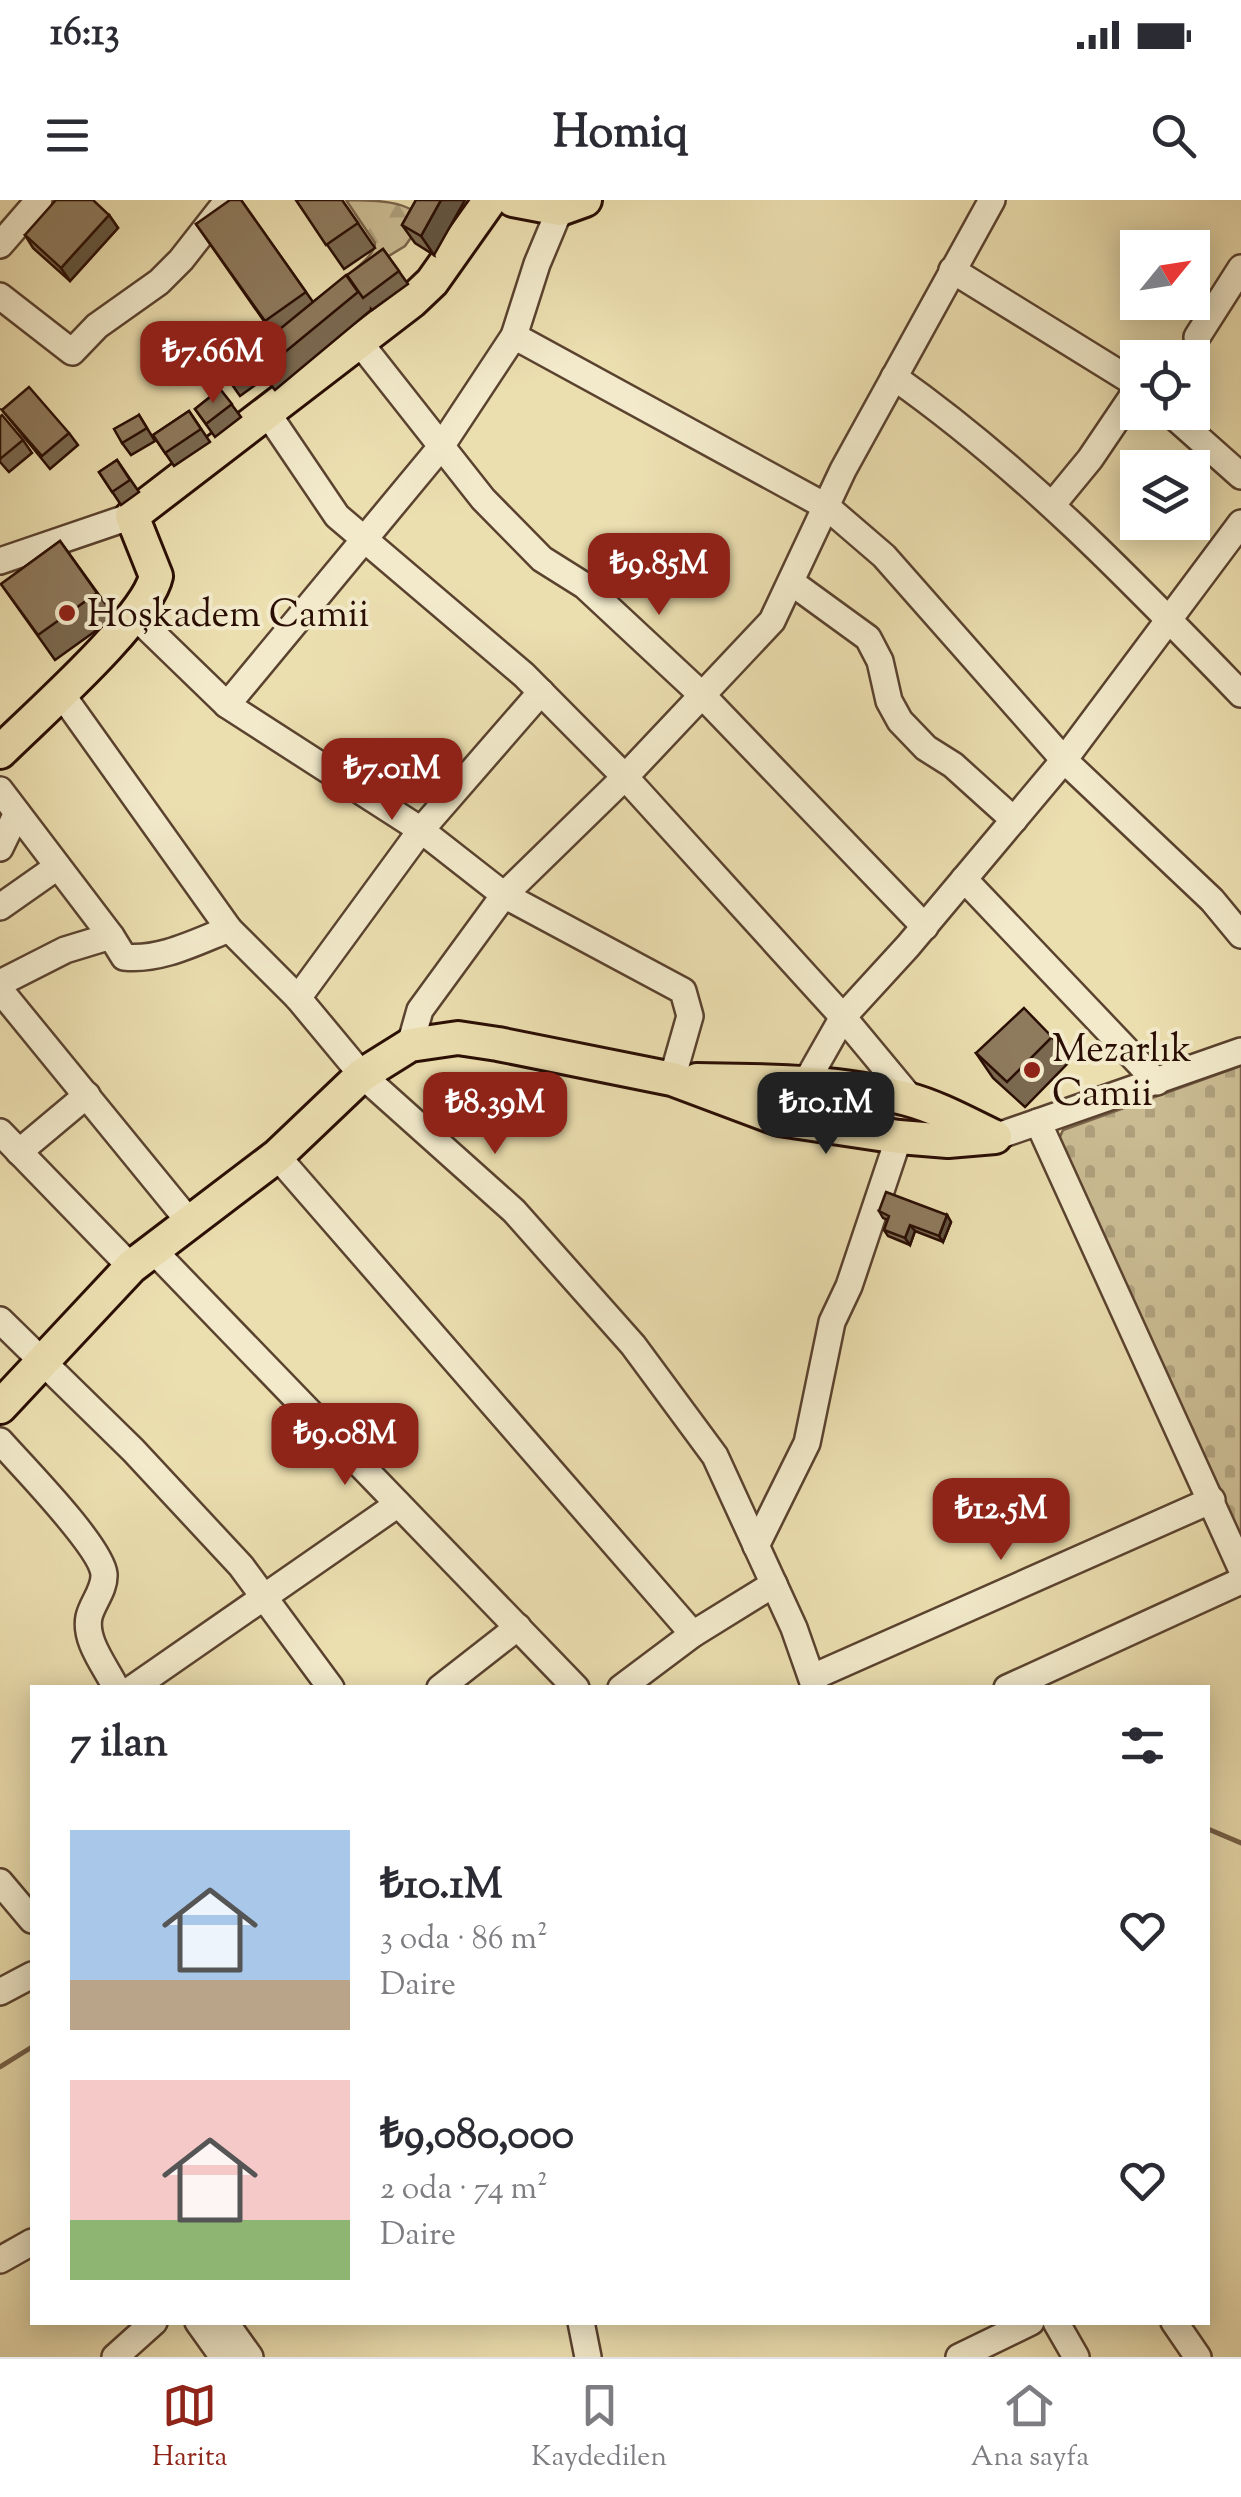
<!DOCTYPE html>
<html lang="tr">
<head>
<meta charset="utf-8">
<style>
  :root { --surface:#fff; --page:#f2f2f3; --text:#2b2b33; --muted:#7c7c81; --line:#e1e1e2; --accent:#8f2418 }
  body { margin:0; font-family:"Sorts Mill Goudy",serif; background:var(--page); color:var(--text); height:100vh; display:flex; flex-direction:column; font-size:38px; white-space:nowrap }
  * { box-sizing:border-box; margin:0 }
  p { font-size:32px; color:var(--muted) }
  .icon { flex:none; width:55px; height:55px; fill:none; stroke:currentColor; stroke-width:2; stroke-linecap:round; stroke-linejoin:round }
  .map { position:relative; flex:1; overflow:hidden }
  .details { position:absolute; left:30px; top:1485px; width:1180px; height:640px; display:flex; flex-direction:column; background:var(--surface); border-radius:0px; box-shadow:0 5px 25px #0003 }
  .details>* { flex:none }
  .needle { width:65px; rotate:60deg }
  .controls { position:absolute; left:1120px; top:30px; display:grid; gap:20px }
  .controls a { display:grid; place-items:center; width:90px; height:90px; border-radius:0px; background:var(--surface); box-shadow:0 5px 25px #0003; font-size:50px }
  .price { position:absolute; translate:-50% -85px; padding:0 22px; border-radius:20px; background:var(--accent); color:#fff; font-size:32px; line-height:65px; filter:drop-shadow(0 2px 5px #0008) }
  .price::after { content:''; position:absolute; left:50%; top:60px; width:30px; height:22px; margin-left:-15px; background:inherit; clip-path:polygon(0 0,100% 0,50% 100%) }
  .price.on { background:#222; color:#fff }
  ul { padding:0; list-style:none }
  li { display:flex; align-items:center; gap:30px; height:250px; padding:0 40px }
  li span { display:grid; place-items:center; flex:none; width:280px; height:200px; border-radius:0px; color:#555 }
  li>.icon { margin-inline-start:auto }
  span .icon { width:120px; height:120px; fill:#fffc; stroke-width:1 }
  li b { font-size:42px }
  h2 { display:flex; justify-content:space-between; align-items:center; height:120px; padding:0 40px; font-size:42px }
  .status { display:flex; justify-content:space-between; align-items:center; height:70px; padding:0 50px; background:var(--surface); direction:ltr }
  .status svg { height:28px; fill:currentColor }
  header { display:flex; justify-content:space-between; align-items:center; height:130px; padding:0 40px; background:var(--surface); font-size:45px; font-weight:700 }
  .tab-bar { display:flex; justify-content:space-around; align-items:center; height:140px; border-top:2px solid var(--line); background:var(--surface); font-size:28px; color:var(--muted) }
  .tab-bar a { display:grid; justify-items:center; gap:5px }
  .tab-bar .on { color:var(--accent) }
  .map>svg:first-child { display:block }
  .forest { fill:url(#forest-firs); stroke:#7a644b; stroke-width:2.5 }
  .cemetery { fill:url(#cemetery-stones); stroke:#7a644b; stroke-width:2.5 }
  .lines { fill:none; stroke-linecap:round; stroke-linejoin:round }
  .stream { stroke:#766048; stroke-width:5 }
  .minor-casing { stroke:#5a422f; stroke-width:30 }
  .major-casing { stroke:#2a0e04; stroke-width:38 }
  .minor { stroke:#f2eacb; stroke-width:25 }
  .major { stroke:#ebdeaf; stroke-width:32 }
  .wall { fill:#7a6950; stroke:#2a0e04; stroke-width:2.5 }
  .shaded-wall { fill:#635541; stroke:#2a0e04; stroke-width:2.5 }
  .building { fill:#8e7a5d; stroke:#2a0e04; stroke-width:2.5 }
  .poi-dot { fill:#8f2418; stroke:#f2eacb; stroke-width:4 }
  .labels { text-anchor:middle; stroke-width:8; stroke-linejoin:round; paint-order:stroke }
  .poi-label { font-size:38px; fill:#2a0e04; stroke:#f2eacb; text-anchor:start }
</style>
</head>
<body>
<div class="status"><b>16:13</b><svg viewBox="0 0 49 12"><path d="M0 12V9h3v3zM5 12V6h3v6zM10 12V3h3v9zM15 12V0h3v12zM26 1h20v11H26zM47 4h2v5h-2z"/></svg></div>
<header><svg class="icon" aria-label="menu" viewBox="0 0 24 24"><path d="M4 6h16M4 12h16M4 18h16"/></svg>Homiq<svg class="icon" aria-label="search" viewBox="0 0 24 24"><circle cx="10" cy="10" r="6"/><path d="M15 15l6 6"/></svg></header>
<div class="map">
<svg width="1241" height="2157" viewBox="0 0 1241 2157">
  <defs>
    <pattern id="forest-firs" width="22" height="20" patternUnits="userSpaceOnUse" patternTransform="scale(2.5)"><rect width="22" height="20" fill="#cabb92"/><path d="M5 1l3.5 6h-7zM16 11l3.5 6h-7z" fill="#aea07c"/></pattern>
    <pattern id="cemetery-stones" width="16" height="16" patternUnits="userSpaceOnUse" patternTransform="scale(2.5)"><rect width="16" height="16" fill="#cabb92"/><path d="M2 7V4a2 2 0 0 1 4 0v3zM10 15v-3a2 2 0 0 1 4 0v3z" fill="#aea07c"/></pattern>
  </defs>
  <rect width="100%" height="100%" fill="#ebdeaf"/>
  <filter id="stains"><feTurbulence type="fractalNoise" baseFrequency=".002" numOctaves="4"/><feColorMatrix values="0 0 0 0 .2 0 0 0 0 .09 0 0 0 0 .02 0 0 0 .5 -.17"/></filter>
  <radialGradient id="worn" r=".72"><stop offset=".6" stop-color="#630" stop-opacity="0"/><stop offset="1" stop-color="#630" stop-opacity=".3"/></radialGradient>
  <!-- forest -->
  <path class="forest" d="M346 0C372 0 412 0 423 21L405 46 340 86C350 70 375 57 375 43Z"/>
  <!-- cemetery -->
  <polygon class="cemetery" points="1241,866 1241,1354 1055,948 1063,930"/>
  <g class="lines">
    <!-- stream -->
    <g class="stream">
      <polyline points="1208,1629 1241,1643"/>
      <polyline points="0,1867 32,1847"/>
    </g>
    <defs>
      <g id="minor">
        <polyline points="0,45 39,0"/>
        <polyline points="952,70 1138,185"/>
        <polyline points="0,96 72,152 97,126 159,82 181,60 228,0"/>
        <polyline points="514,136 827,307 884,356 1064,560 1212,700 1241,735"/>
        <polyline points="1197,137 1241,68"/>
        <polyline points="360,143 483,299 542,359 585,386 702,495 925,727"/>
        <path d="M894 177C1023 268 1132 381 1241 494"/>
        <polyline points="1169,212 1241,276"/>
        <polyline points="268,214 337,316 524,475 625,577 843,817 912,900"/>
        <polyline points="1053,304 1090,259 1138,188"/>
        <polyline points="0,361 132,316"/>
        <polyline points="791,382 868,438 880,461 889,501 900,521 926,548 953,565 1014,620"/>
        <polyline points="134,415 227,505 421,630 504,695 683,791 690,816 672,879"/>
        <polyline points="60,492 229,729 298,798 362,875 514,1011 633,1145 715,1256 794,1428 815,1488"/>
        <polyline points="227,505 440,248 514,136 537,64 560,9"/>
        <polyline points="0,590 111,736"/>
        <polyline points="0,648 17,613"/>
        <polyline points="964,679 1157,882"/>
        <polyline points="0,707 57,667"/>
        <path d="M0 783 65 750 111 736 124 757C160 761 196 742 229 729"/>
        <polyline points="0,790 188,1020"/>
        <polyline points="298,798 421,630 541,492"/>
        <polyline points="410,845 420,810 504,695 625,577 772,421 843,270 992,0"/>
        <polyline points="795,921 805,884 843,817 908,746 1064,560 1241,323"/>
        <polyline points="1038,922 1241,1368"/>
        <polyline points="0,932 131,1067"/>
        <polyline points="995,937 1241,851"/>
        <polyline points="19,952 87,895"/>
        <polyline points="277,956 693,1434"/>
        <polyline points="153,1050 576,1488"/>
        <polyline points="0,1120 133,1250 241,1366 331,1488"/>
        <path d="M0 1241C22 1266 101 1346 104 1374 105 1390 92 1403 89 1417 84 1441 106 1467 116 1488"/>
        <polyline points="756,1346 807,1243 832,1122 849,1086 899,937"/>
        <polyline points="813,1477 1212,1300"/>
        <polyline points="133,1488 398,1304"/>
        <polyline points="440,1488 518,1427"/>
        <polyline points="621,1488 693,1434 774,1384"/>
        <polyline points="1007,1488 1241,1381"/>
        <polyline points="0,1682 32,1720"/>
        <polyline points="0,1792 32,1775"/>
        <polyline points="0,2060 32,2042"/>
        <polyline points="198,2122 223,2157"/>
        <polyline points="225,2122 250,2157"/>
        <polyline points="581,2122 588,2157"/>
        <polyline points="1056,2122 1076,2157"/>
        <polyline points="1174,2122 1198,2157"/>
        <polyline points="115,2157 154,2122"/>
        <polyline points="959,2157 1031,2122"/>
      </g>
      <g id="major">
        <polyline points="513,0 560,9 585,0"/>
        <path d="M0 552C36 516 147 419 156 376L132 316 412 101 432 82 490 0"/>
        <path d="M697 880C766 881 839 881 907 899 937 907 966 923 993 936"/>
        <polyline points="0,1207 131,1067 277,956 362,875 410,845 458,838 498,844 672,879 779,919 899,937 948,941 995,937"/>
      </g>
    </defs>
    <!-- minor casing -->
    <use href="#minor" class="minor-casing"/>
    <!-- major casing -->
    <use href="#major" class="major-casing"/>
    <!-- minor -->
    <use href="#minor" class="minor"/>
    <!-- major -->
    <use href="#major" class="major"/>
  </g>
  <!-- wall -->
  <g class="wall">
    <polygon points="241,0 313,102 383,49 408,84 372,110 371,109 371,110 275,190 265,178 240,196 214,159 264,142 273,134 196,24"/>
    <polygon points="296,0 342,0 375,48 344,69"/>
    <polygon points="416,0 434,55 415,43 402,25"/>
    <polygon points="109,15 118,28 70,81 33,48 25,35"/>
    <polygon points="220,189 241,217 215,237 195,209"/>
    <polygon points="2,210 69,233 78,245 50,269"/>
    <polygon points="189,211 210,242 174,266 153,235"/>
    <polygon points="139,215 155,241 131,255 122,243"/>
    <polygon points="0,217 23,240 32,253 9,272 0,262"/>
    <polygon points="117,260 139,292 121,305 99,272"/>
    <polygon points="60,341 115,417 55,460 1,384"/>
    <polygon points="1052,837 1069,862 1025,907 993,878 976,853"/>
    <polygon points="879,1011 947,1015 951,1022 943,1042 915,1031 910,1045 888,1036 884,1030 888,1020 883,1018"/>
  </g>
  <!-- shaded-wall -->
  <g class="shaded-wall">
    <polygon points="441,0 465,0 434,55 421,36"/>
    <polygon points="109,15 118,28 70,81 61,68"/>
    <polygon points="947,1015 951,1022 943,1042 939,1036"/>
    <polygon points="910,1025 915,1031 910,1045 905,1038"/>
  </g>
  <!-- building -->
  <g class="building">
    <polygon points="56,0 93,0 109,15 61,68 25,35"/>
    <polygon points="230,0 241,0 306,92 265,121 196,24"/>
    <polygon points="296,0 342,0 358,23 326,45"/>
    <polygon points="416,0 441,0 421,36 402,25"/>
    <polygon points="383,49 399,71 363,98 347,75"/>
    <polygon points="346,75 358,92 262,171 252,159 268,148 264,142"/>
    <polygon points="252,126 268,148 252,159 256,165 231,183 214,159 232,146 229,142"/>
    <polygon points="29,187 69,233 42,256 2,210"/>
    <polygon points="220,189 232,204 206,224 195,209"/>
    <polygon points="189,211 201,229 165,253 153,235"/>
    <polygon points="2,215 23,240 0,259 0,217"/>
    <polygon points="139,215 147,228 122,243 114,229"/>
    <polygon points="117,260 130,280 112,292 99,272"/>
    <polygon points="60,341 97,393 38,435 1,384"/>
    <polygon points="1024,808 1052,837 1007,882 976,853"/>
    <polygon points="886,992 947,1015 939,1036 910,1025 905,1038 884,1030 889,1016 879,1011"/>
  </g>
  <!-- markers -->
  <g class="poi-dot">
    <circle cx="67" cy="413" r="10"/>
    <circle cx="1032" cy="870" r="10"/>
  </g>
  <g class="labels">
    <!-- poi labels -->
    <g class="poi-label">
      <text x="87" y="426">Hoşkadem Camii</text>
      <text x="1052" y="861">Mezarlık<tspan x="1052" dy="44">Camii</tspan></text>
    </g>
  </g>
  <rect width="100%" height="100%" filter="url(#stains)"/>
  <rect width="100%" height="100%" fill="url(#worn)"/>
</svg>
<div class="controls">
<a><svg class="needle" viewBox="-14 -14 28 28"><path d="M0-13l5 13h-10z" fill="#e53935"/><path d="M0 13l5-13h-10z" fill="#7c7c81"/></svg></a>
<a><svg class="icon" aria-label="locate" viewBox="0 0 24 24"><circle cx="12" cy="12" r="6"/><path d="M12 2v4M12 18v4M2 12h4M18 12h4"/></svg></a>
<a><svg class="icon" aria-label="layers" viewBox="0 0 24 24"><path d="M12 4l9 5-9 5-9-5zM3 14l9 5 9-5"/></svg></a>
</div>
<b class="price" style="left:213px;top:206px">₺7.66M</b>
<b class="price" style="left:659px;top:418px">₺9.85M</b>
<b class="price" style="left:392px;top:623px">₺7.01M</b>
<b class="price" style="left:495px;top:957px">₺8.39M</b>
<b class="price on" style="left:826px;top:957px">₺10.1M</b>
<b class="price" style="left:345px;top:1288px">₺9.08M</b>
<b class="price" style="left:1001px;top:1363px">₺12.5M</b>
<section class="details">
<h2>7 ilan<svg class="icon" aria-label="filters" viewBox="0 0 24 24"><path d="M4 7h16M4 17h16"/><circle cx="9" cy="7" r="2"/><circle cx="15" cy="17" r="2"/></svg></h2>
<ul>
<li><span style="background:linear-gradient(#a9c7e8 75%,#b9a48a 0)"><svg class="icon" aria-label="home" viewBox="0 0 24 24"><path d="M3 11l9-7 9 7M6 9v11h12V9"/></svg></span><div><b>₺10.1M</b><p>3 oda · 86 m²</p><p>Daire</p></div><svg class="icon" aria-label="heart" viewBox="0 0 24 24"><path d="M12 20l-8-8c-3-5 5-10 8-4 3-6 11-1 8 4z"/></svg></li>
<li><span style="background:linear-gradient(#f6c9c9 70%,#8fb573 0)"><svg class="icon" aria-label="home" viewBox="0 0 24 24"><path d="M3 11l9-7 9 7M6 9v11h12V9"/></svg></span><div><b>₺9,080,000</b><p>2 oda · 74 m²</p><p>Daire</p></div><svg class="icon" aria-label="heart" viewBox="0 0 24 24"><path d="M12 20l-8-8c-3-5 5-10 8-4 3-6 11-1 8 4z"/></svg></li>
</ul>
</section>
</div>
<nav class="tab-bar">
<a class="on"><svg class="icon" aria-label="map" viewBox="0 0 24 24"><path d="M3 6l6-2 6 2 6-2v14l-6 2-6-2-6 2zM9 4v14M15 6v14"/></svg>Harita</a>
<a><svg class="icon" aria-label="saved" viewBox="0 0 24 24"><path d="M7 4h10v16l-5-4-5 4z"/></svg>Kaydedilen</a>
<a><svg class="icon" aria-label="home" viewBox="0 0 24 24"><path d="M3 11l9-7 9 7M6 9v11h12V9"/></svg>Ana sayfa</a>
</nav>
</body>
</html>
